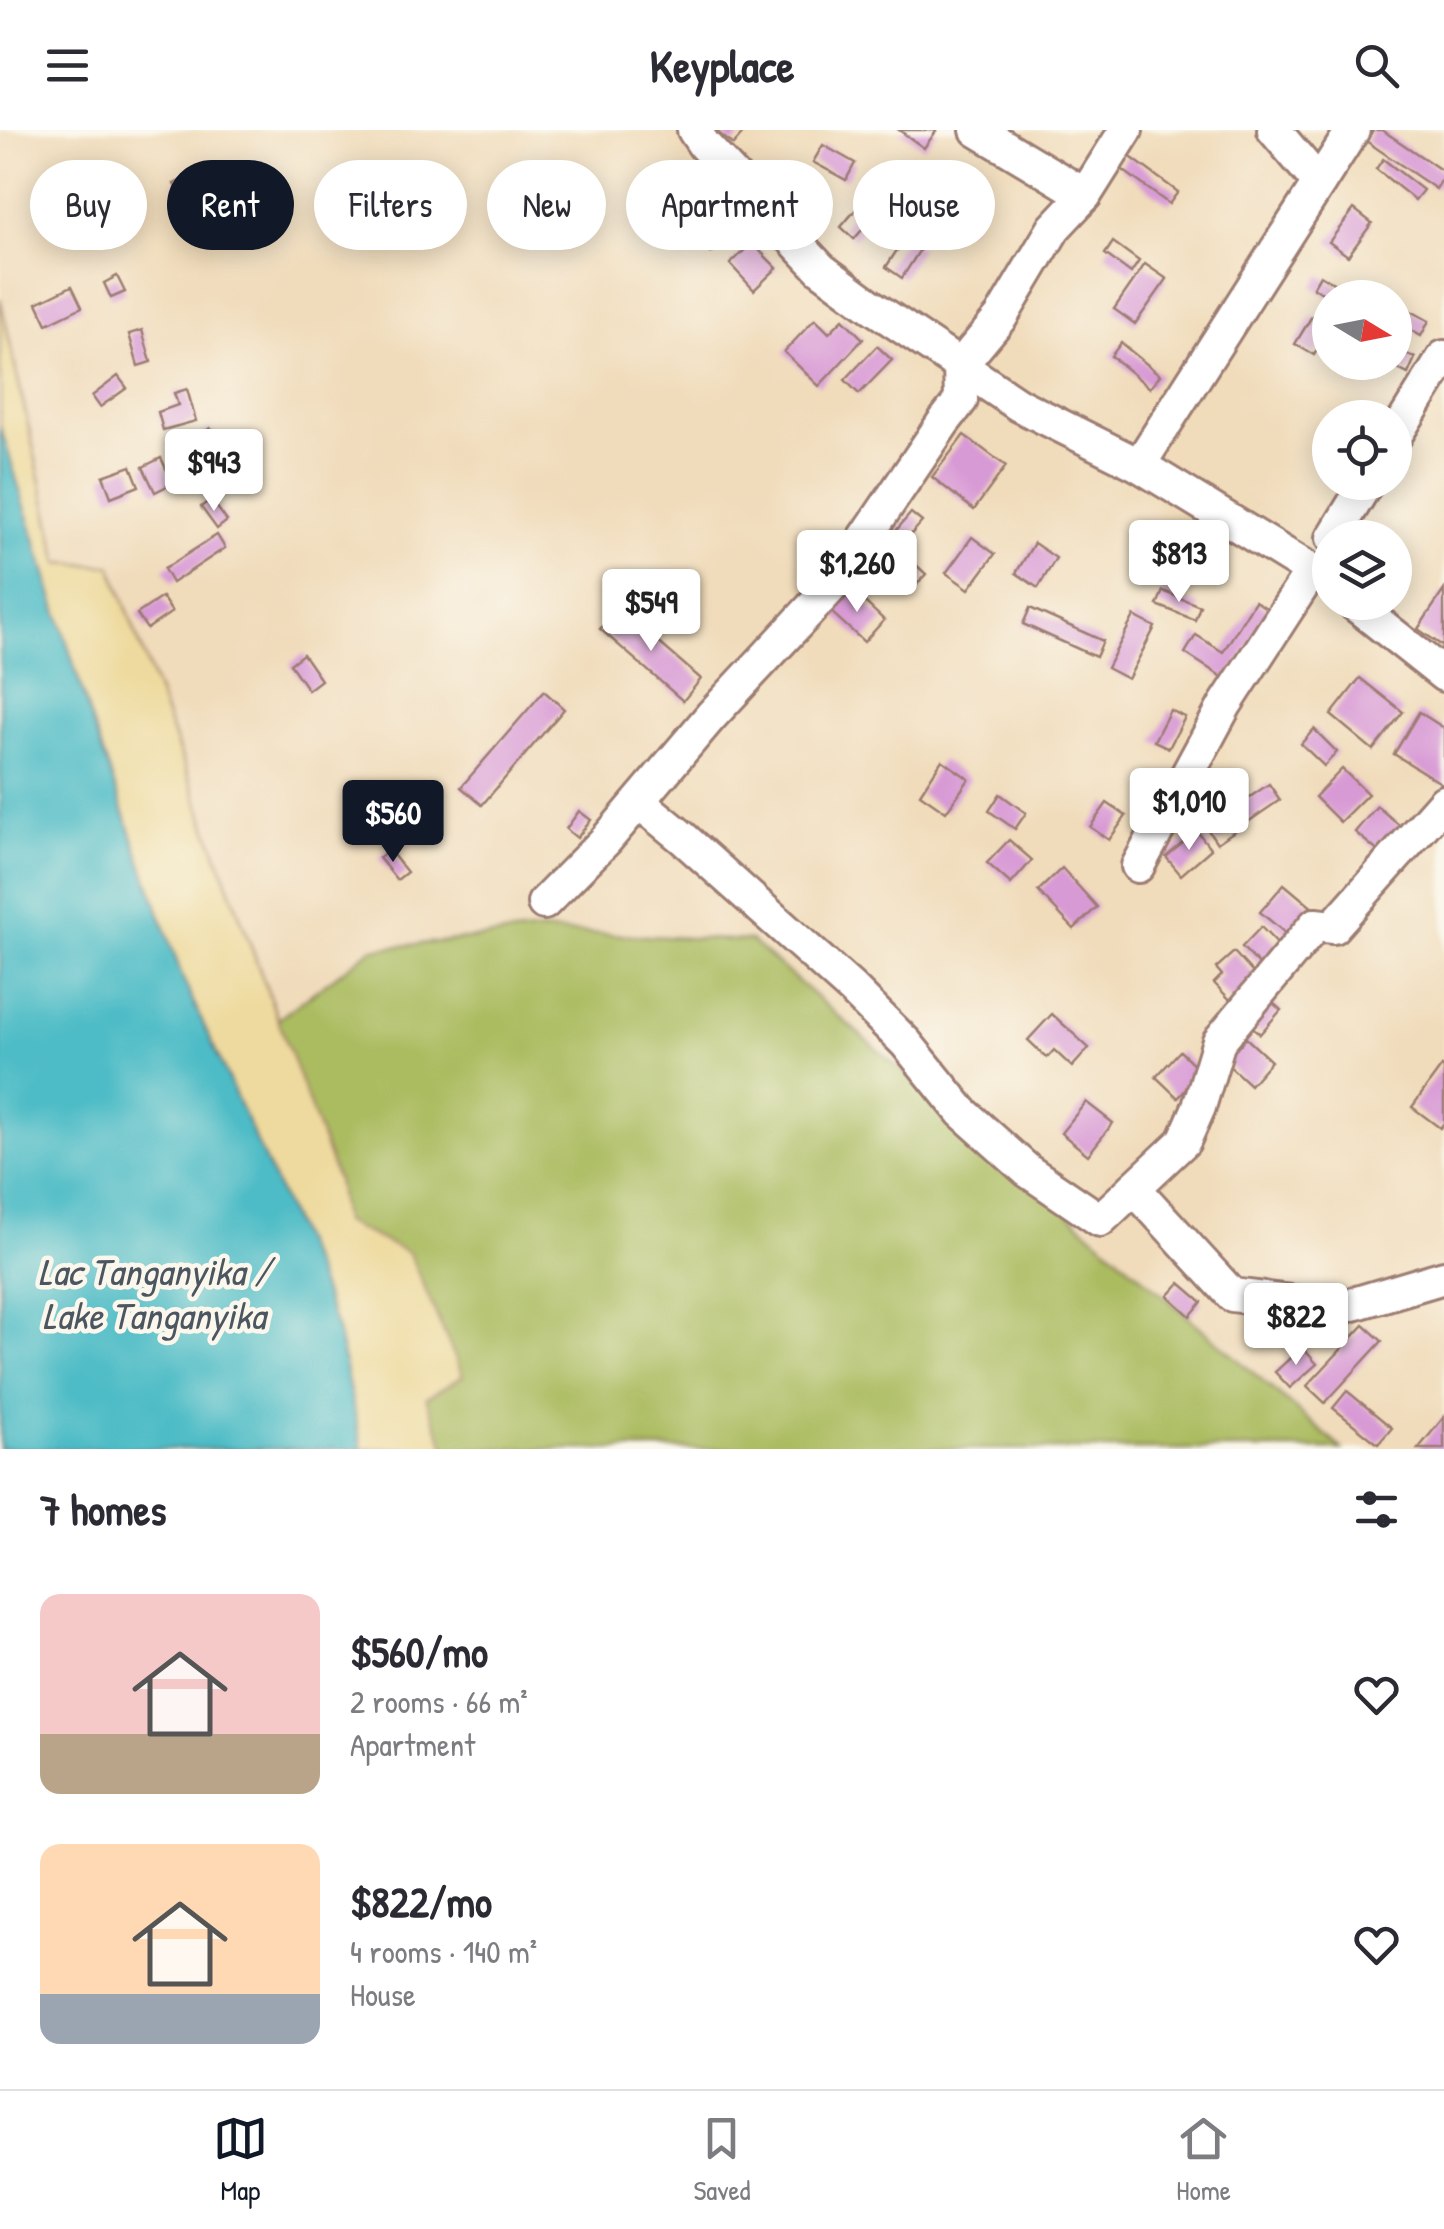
<!DOCTYPE html>
<html lang="en">
<head>
<meta charset="utf-8">
<style>
  :root { --surface:#fff; --page:#f2f2f3; --text:#2b2b33; --muted:#7c7c81; --line:#e1e1e2; --accent:#111827 }
  body { margin:0; font-family:"Patrick Hand",sans-serif; background:var(--page); color:var(--text); height:100vh; display:flex; flex-direction:column; font-size:38px; white-space:nowrap }
  * { box-sizing:border-box; margin:0 }
  p { font-size:32px; color:var(--muted) }
  .icon { flex:none; width:55px; height:55px; fill:none; stroke:currentColor; stroke-width:2; stroke-linecap:round; stroke-linejoin:round }
  .map { position:relative; height:1319px; overflow:hidden }
  .details { display:flex; flex-direction:column; background:var(--surface); flex:1 }
  .details>* { flex:none }
  .banner { position:absolute; left:30px; top:30px; width:1385px; height:90px; display:flex; gap:20px }
  .needle { width:65px; rotate:100deg }
  .controls { position:absolute; left:1312px; top:150px; display:grid; gap:20px }
  .controls a { display:grid; place-items:center; width:100px; height:100px; border-radius:50%; background:var(--surface); box-shadow:0 5px 25px #0003; font-size:50px }
  .price { position:absolute; translate:-50% -85px; padding:0 22px; border-radius:10px; background:#fff; color:#222; font-size:32px; line-height:65px; filter:drop-shadow(0 2px 5px #0008) }
  .price::after { content:''; position:absolute; left:50%; top:60px; width:30px; height:22px; margin-left:-15px; background:inherit; clip-path:polygon(0 0,100% 0,50% 100%) }
  .price.current { background:var(--accent); color:#fff }
  ul { padding:0; list-style:none }
  li { display:flex; align-items:center; gap:30px; height:250px; padding:0 40px }
  li span { display:grid; place-items:center; flex:none; width:280px; height:200px; border-radius:20px; color:#555 }
  li>.icon { margin-inline-start:auto }
  span .icon { width:120px; height:120px; fill:#fffc; stroke-width:1 }
  li b { font-size:42px }
  h2 { display:flex; justify-content:space-between; align-items:center; height:120px; padding:0 40px; font-size:42px }
  .tag { padding:0 35px; border-radius:45px; background:var(--surface); box-shadow:0 5px 25px #0003; font-size:35px; line-height:90px }
  .tag.current { background:var(--accent); color:#fff }
  header { display:flex; justify-content:space-between; align-items:center; height:130px; padding:0 40px; background:var(--surface); font-size:45px; font-weight:800 }
  .menu { display:flex; justify-content:space-around; align-items:center; height:140px; border-top:2px solid var(--line); background:var(--surface); font-size:28px; color:var(--muted) }
  .menu a { display:grid; justify-items:center; gap:5px }
  .menu .current { color:var(--accent) }
  .map>svg:first-child { display:block }
  .green { fill:#abbc60; stroke:#7a6e46; stroke-width:2.5 }
  .sand { fill:#eeda9e; stroke:#9c7c64; stroke-width:2.5 }
  .water { fill:#4ebcc6; stroke:#4c6e78; stroke-width:2.5 }
  .building { fill:#d89ad5 }
  .lines { fill:none; stroke-linecap:round; stroke-linejoin:round }
  .minor-casing { stroke:#9d7d72; stroke-width:38 }
  .minor { stroke:#fff; stroke-width:32 }
  .labels { text-anchor:middle; stroke-width:9; stroke-linejoin:round; paint-order:stroke }
  .water-label { font-size:38px; font-style:italic; fill:#4b5661; stroke:#fbf7ec }
</style>
</head>
<body>
<header><svg class="icon" aria-label="menu" viewBox="0 0 24 24"><path d="M4 6h16M4 12h16M4 18h16"/></svg>Keyplace<svg class="icon" aria-label="search" viewBox="0 0 24 24"><circle cx="10" cy="10" r="6"/><path d="M15 15l6 6"/></svg></header>
<div class="map">
<svg width="1444" height="1319" viewBox="0 0 1444 1319">
  <rect width="100%" height="100%" fill="#fbf7ec"/>
  <filter id="ink" filterUnits="userSpaceOnUse"><feTurbulence type="fractalNoise" baseFrequency=".01" numOctaves="2"/><feDisplacementMap in="SourceGraphic" scale="20" xChannelSelector="R" yChannelSelector="G"/><feConvolveMatrix kernelMatrix="1 2 1 2 8 2 1 2 1" color-interpolation-filters="sRGB"/></filter>
  <filter id="wash" filterUnits="userSpaceOnUse"><feTurbulence type="fractalNoise" baseFrequency=".0048" numOctaves="4" result="noise"/><feDisplacementMap in="SourceGraphic" scale="40" xChannelSelector="R" yChannelSelector="G"/><feGaussianBlur stdDeviation="2.25" result="paint"/><feColorMatrix in="noise" values="0 0 0 0 0 0 0 0 0 0 0 0 0 0 0 0 0 1.4 0 .05"/><feComposite in="paint" operator="in"/></filter>
  <g filter="url(#wash)">
    <rect width="100%" height="100%" fill="#f0dbba"/>
    <!-- green -->
    <polygon class="green" points="542,801 751,811 1342,1319 446,1319 425,1268 462,1246 409,1124 343,1092 337,1050 277,890 372,819"/>
    <!-- sand -->
    <polygon class="sand" points="0,168 59,433 111,436 337,1050 343,1092 409,1123 463,1246 426,1268 446,1319 362,1319 337,1200 315,1142 183,849 91,590 0,296"/>
    <!-- water -->
    <polygon class="water" points="0,296 91,590 183,849 315,1142 337,1200 362,1319 0,1319"/>
    <g id="blocks">
      <!-- building -->
      <g class="building">
        <polygon points="715,0 742,0 744,2 733,15"/>
        <polygon points="899,0 937,0 924,18"/>
        <polygon points="1373,0 1382,0 1444,42 1444,46 1436,59 1366,11"/>
        <polygon points="823,15 855,33 846,50 813,32"/>
        <polygon points="1128,25 1178,62 1169,74 1120,38"/>
        <polygon points="1383,29 1423,60 1415,70 1376,39"/>
        <polygon points="223,36 230,48 210,59 204,47"/>
        <polygon points="194,44 199,55 180,65 174,54"/>
        <polygon points="892,57 932,82 920,101 880,75"/>
        <polygon points="946,66 978,85 969,99 938,80"/>
        <polygon points="863,71 877,83 854,109 841,97"/>
        <polygon points="705,75 730,110 711,123 686,89"/>
        <polygon points="1354,79 1372,93 1348,126 1329,112"/>
        <polygon points="905,108 921,118 902,148 886,137"/>
        <polygon points="1113,112 1139,131 1131,143 1105,124"/>
        <polygon points="752,113 777,138 754,160 730,134"/>
        <polygon points="1145,134 1167,149 1135,194 1114,179"/>
        <polygon points="1320,145 1358,168 1330,168 1313,157"/>
        <polygon points="117,146 125,162 111,168 104,153"/>
        <polygon points="72,156 82,177 47,194 37,173"/>
        <polygon points="1395,172 1429,191 1421,206 1395,191"/>
        <polygon points="1312,186 1330,197 1314,225 1295,214"/>
        <polygon points="815,189 829,203 843,189 863,209 819,256 784,222"/>
        <polygon points="142,200 151,232 138,236 129,204"/>
        <polygon points="1121,213 1160,245 1150,258 1111,226"/>
        <polygon points="877,216 892,230 859,264 845,250"/>
        <polygon points="1395,219 1415,228 1408,244 1384,232 1395,232"/>
        <polygon points="118,246 127,258 100,277 92,266"/>
        <polygon points="187,259 196,291 163,300 158,282 178,275 174,263"/>
        <polygon points="210,298 219,309 197,328 187,317"/>
        <polygon points="964,305 1006,336 974,380 932,347"/>
        <polygon points="161,328 173,353 155,362 143,337"/>
        <polygon points="131,336 139,356 111,367 103,346"/>
        <polygon points="211,369 227,391 217,399 201,377"/>
        <polygon points="911,383 922,392 898,419 888,410"/>
        <polygon points="217,405 225,418 172,453 164,439"/>
        <polygon points="972,407 995,424 969,459 946,443"/>
        <polygon points="1034,413 1056,428 1038,458 1016,443"/>
        <polygon points="901,421 926,444 909,463 884,440"/>
        <polygon points="850,458 884,490 864,512 829,480"/>
        <polygon points="1444,460 1444,517 1418,499"/>
        <polygon points="1163,461 1200,476 1195,490 1157,475"/>
        <polygon points="162,467 172,482 147,499 137,484"/>
        <polygon points="1255,471 1271,481 1227,550 1185,523 1196,505 1223,522"/>
        <polygon points="619,478 701,549 683,571 600,499"/>
        <polygon points="1030,478 1103,511 1096,527 1023,494"/>
        <polygon points="1134,486 1155,497 1128,549 1107,538"/>
        <polygon points="303,524 321,550 308,560 290,534"/>
        <polygon points="1360,548 1403,582 1373,620 1331,585"/>
        <polygon points="544,561 564,579 482,675 461,657"/>
        <polygon points="1170,580 1185,587 1169,618 1154,611"/>
        <polygon points="1419,582 1444,598 1444,655 1394,624"/>
        <polygon points="1314,599 1337,622 1324,636 1301,614"/>
        <polygon points="942,630 969,649 946,682 920,664"/>
        <polygon points="1342,639 1368,664 1340,692 1315,667"/>
        <polygon points="1269,654 1280,670 1217,713 1206,697"/>
        <polygon points="1000,664 1026,683 1015,699 989,681"/>
        <polygon points="1107,673 1126,686 1109,710 1090,697"/>
        <polygon points="1377,676 1408,703 1387,729 1355,702"/>
        <polygon points="579,681 591,690 577,708 566,699"/>
        <polygon points="1197,701 1211,719 1181,745 1166,727"/>
        <polygon points="1009,710 1032,730 1011,754 987,733"/>
        <polygon points="389,720 407,742 397,750 379,728"/>
        <polygon points="1062,738 1097,777 1074,799 1038,761"/>
        <polygon points="1284,754 1315,780 1291,808 1260,782"/>
        <polygon points="1261,797 1285,822 1266,842 1242,817"/>
        <polygon points="1234,822 1262,853 1236,876 1214,853 1222,845 1216,838"/>
        <polygon points="1267,868 1281,880 1260,904 1247,892"/>
        <polygon points="1052,884 1089,918 1072,937 1054,920 1047,928 1028,910"/>
        <polygon points="1246,908 1271,931 1250,955 1225,932"/>
        <polygon points="1180,921 1202,942 1178,968 1156,947"/>
        <polygon points="1442,936 1444,938 1444,993 1440,998 1412,977"/>
        <polygon points="1086,972 1113,993 1088,1025 1061,1003"/>
        <polygon points="1180,1153 1202,1172 1190,1186 1168,1166"/>
        <polygon points="1364,1195 1382,1211 1325,1273 1307,1256"/>
        <polygon points="1302,1217 1317,1234 1290,1258 1275,1242"/>
        <polygon points="1347,1261 1392,1298 1378,1314 1333,1278"/>
        <polygon points="1444,1287 1444,1319 1418,1319"/>
      </g>
    </g>
  </g>
  <g filter="url(#ink)">
    <use href="#blocks" fill-opacity="0" stroke="#9d7d72" stroke-width="2.5"/>
    <g class="lines">
      <defs>
        <g id="minor">
          <polyline points="694,0 704,15 821,139 871,176 1019,275 1139,335 1312,441 1225,575 1138,736"/>
          <polyline points="977,0 1085,65"/>
          <polyline points="1274,0 1319,53"/>
          <polyline points="1395,306 1444,227"/>
          <polyline points="1139,335 1353,0"/>
          <polyline points="1333,408 1367,352"/>
          <polyline points="1352,472 1444,545"/>
          <polyline points="639,672 683,708 852,859 906,913 962,982 1028,1041 1100,1090 1134,1058"/>
          <polyline points="544,773 606,710 711,586 834,454 943,293 961,270 960,236 1001,187 1054,98 1085,65 1126,0"/>
          <polyline points="1444,1147 1340,1178 1232,1165 1134,1058 1184,1011 1199,977 1219,911 1315,795 1333,797 1444,672"/>
        </g>
      </defs>
      <!-- minor casing -->
      <use href="#minor" class="minor-casing"/>
      <!-- minor -->
      <use href="#minor" class="minor"/>
    </g>
  </g>
  <g class="labels">
    <!-- water labels -->
    <g class="water-label">
      <text x="154" y="1155">Lac Tanganyika /<tspan x="154" dy="44">Lake Tanganyika</tspan></text>
    </g>
  </g>
</svg>
<div class="controls">
<a><svg class="needle" viewBox="-14 -14 28 28"><path d="M0-13l5 13h-10z" fill="#e53935"/><path d="M0 13l5-13h-10z" fill="#7c7c81"/></svg></a>
<a><svg class="icon" aria-label="locate" viewBox="0 0 24 24"><circle cx="12" cy="12" r="6"/><path d="M12 2v4M12 18v4M2 12h4M18 12h4"/></svg></a>
<a><svg class="icon" aria-label="layers" viewBox="0 0 24 24"><path d="M12 4l9 5-9 5-9-5zM3 14l9 5 9-5"/></svg></a>
</div>
<b class="price" style="left:214px;top:384px">$943</b>
<b class="price" style="left:1179px;top:475px">$813</b>
<b class="price" style="left:857px;top:485px">$1,260</b>
<b class="price" style="left:651px;top:524px">$549</b>
<b class="price" style="left:1189px;top:723px">$1,010</b>
<b class="price current" style="left:393px;top:735px">$560</b>
<b class="price" style="left:1296px;top:1238px">$822</b>
<div class="banner">
<a class="tag">Buy</a>
<a class="tag current">Rent</a>
<a class="tag">Filters</a>
<a class="tag">New</a>
<a class="tag">Apartment</a>
<a class="tag">House</a>
</div>
</div>
<section class="details">
<h2>7 homes<svg class="icon" aria-label="filters" viewBox="0 0 24 24"><path d="M4 7h16M4 17h16"/><circle cx="9" cy="7" r="2"/><circle cx="15" cy="17" r="2"/></svg></h2>
<ul>
<li><span style="background:linear-gradient(#f6c9c9 70%,#b9a48a 0)"><svg class="icon" aria-label="home" viewBox="0 0 24 24"><path d="M3 11l9-7 9 7M6 9v11h12V9"/></svg></span><div><b>$560/mo</b><p>2 rooms · 66 m²</p><p>Apartment</p></div><svg class="icon" aria-label="heart" viewBox="0 0 24 24"><path d="M12 20l-8-8c-3-5 5-10 8-4 3-6 11-1 8 4z"/></svg></li>
<li><span style="background:linear-gradient(#ffd9b3 75%,#9aa5b1 0)"><svg class="icon" aria-label="home" viewBox="0 0 24 24"><path d="M3 11l9-7 9 7M6 9v11h12V9"/></svg></span><div><b>$822/mo</b><p>4 rooms · 140 m²</p><p>House</p></div><svg class="icon" aria-label="heart" viewBox="0 0 24 24"><path d="M12 20l-8-8c-3-5 5-10 8-4 3-6 11-1 8 4z"/></svg></li>
</ul>
</section>
<nav class="menu">
<a class="current"><svg class="icon" aria-label="map" viewBox="0 0 24 24"><path d="M3 6l6-2 6 2 6-2v14l-6 2-6-2-6 2zM9 4v14M15 6v14"/></svg>Map</a>
<a><svg class="icon" aria-label="saved" viewBox="0 0 24 24"><path d="M7 4h10v16l-5-4-5 4z"/></svg>Saved</a>
<a><svg class="icon" aria-label="home" viewBox="0 0 24 24"><path d="M3 11l9-7 9 7M6 9v11h12V9"/></svg>Home</a>
</nav>
</body>
</html>
